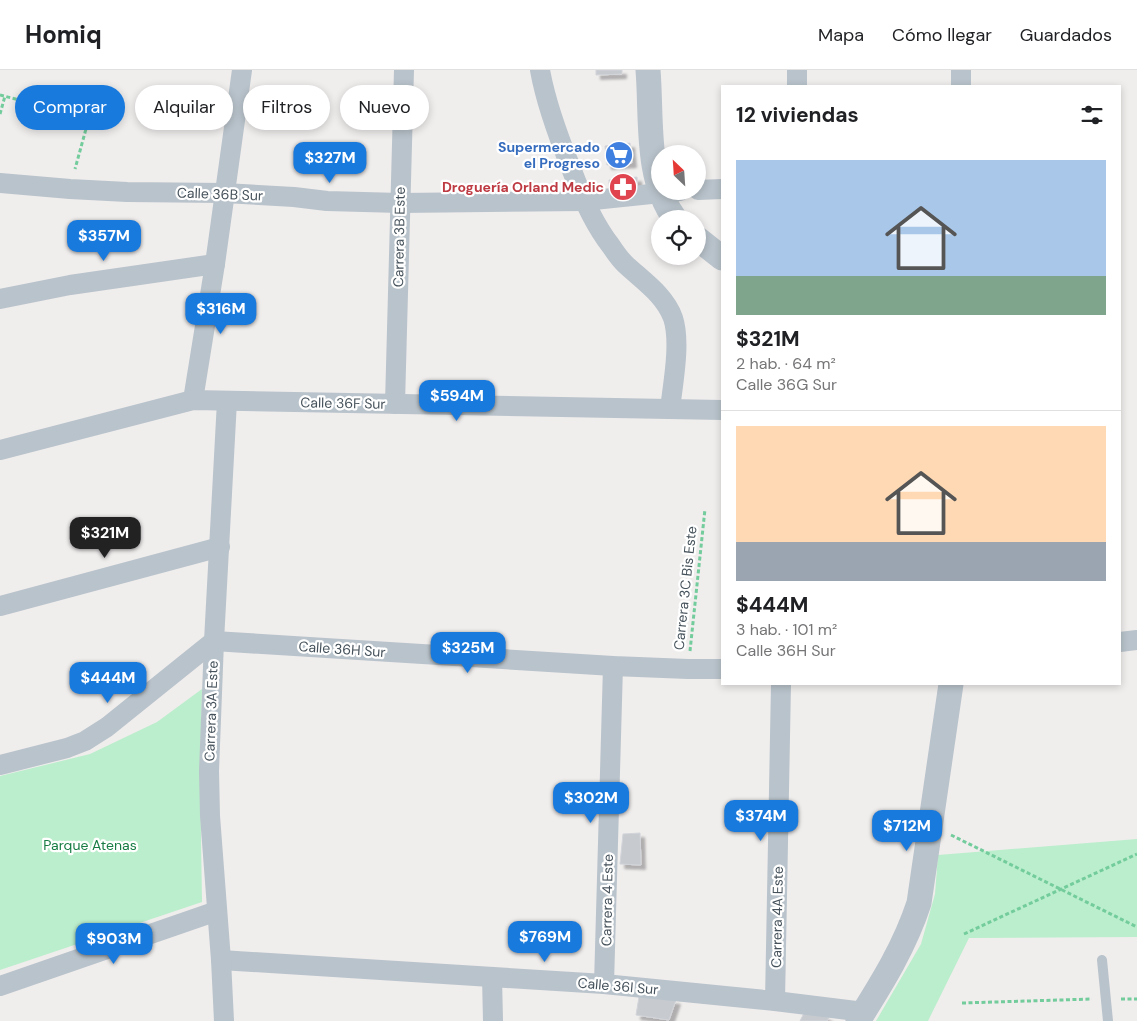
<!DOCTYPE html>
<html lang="es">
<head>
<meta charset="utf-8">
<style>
  :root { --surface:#fff; --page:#f2f2f2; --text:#202124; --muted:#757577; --line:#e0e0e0; --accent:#197ade }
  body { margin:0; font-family:"DM Sans",sans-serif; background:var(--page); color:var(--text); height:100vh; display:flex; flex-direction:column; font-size:19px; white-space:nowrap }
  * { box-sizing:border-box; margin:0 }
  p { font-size:16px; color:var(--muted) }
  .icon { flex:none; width:28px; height:28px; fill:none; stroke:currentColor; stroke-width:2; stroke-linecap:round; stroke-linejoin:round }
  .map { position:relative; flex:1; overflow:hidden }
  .side { position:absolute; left:721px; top:15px; width:400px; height:600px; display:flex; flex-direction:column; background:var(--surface); border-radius:0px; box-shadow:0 2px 8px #0003 }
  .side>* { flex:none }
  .guide { position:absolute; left:15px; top:15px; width:475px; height:45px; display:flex; gap:10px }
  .needle { width:32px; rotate:335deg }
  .tools { position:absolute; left:651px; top:75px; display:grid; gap:10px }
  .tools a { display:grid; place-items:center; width:55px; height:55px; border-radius:50%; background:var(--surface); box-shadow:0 2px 8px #0003; font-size:25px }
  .price { position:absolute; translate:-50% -42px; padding:0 11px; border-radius:10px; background:var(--accent); color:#fff; font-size:16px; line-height:32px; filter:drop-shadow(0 1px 2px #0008) }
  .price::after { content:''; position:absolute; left:50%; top:30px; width:15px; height:11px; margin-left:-8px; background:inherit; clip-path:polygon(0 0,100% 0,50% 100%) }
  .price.on { background:#222; color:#fff }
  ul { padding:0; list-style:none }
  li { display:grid; align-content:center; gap:10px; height:265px; padding:0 15px }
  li+li { border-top:1px solid var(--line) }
  li span { display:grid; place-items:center; height:155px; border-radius:0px; color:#555 }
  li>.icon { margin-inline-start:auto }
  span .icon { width:90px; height:90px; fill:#fffc; stroke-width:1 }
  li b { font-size:21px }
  h2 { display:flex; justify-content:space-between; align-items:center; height:60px; padding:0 15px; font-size:21px }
  .chip { padding:0 18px; border-radius:22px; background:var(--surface); box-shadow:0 2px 8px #0003; font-size:18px; line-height:45px }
  .chip.on { background:var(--accent); color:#fff }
  header { display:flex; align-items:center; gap:30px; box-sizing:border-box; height:70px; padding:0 25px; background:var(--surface); border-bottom:1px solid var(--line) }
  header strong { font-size:24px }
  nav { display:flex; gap:28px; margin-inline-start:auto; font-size:18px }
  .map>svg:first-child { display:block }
  .green { fill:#bec }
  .building { fill:#c7cbd0; stroke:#d1d4d9; filter:url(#shadow) }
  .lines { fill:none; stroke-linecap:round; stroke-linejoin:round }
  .path { stroke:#73cc9c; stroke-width:3; stroke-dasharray:4 2.5; stroke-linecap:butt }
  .service { stroke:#b9c3cb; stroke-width:10 }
  .minor { stroke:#b9c3cb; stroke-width:20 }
  .tertiary { stroke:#b9c3cb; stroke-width:25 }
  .labels { text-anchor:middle; stroke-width:4.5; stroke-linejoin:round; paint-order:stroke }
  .shop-label { font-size:14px; font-weight:bold; fill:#366cbe; stroke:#fff; text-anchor:end }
  .health-label { font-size:14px; font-weight:bold; fill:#be3a42; stroke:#fff; text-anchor:end }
  .street-label { font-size:14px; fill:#46525b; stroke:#fff }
  .park-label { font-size:14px; fill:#177c44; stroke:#fff }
</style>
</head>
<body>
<header>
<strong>Homiq</strong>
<nav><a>Mapa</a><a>Cómo llegar</a><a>Guardados</a></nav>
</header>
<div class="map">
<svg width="1137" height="951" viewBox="0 0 1137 951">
  <defs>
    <filter id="shadow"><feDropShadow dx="4.5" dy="4.5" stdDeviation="1" flood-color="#0004"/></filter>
  </defs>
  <rect width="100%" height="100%" fill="#f0eded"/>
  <!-- green -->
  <g class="green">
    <polygon points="202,619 200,703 202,832 0,900 0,706 90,684 157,652"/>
    <polygon points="1137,769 1137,867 969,868 928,951 876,951 921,874 935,824 938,785"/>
  </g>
  <!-- building -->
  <g class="building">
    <polygon points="596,0 622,0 622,4 596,5"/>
    <polygon points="630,73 632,93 607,95 605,76"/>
    <polygon points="637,107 638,124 609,125 609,110"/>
    <polygon points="640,763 641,795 620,794 623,764"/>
    <polygon points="639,927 676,930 669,950 636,945"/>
    <polygon points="807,937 829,948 827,951 800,951"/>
  </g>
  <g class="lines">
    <!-- path -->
    <g class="path">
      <polyline points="0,25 89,48 75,99"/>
      <polyline points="0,44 5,26"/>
      <polyline points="690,581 705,439"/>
      <polyline points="951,765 1137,857"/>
      <polyline points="964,864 1137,784"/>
      <polyline points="1121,929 1137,929"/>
      <polyline points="962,933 1092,929"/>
    </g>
    <!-- service -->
    <polyline class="service" points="1102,890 1108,951"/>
    <!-- minor -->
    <g class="minor">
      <path d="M540 0C546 34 558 66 571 98 581 125 593 153 611 176 615 182 620 189 625 194 642 210 665 225 673 248 681 272 673 313 670 339"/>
      <polyline points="961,0 961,16"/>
      <polyline points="797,16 797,0"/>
      <polyline points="0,113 70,119 127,122 224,123 294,127 327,131 400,133 584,131 680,121"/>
      <polyline points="698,120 722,119"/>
      <polyline points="0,229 70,215 215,194"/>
      <polyline points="193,330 215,194 242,0"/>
      <polyline points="395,334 404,0"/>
      <polyline points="0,380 193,330 722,340"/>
      <polyline points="0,536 220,477"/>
      <polyline points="1120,572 1137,570"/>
      <polyline points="0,695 67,678 85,671 107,657 214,571 613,596 688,599 722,599"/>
      <polyline points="221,890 604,914 775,931 864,942"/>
      <polyline points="492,907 493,951"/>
      <polyline points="604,914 613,596"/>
      <polyline points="0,916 217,841"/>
      <polyline points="775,931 781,614"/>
      <polyline points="224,951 221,890 210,746 209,701 214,571 227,331"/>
    </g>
    <!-- tertiary -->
    <g class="tertiary">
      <path d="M648 0C652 49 645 108 675 149"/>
      <polyline points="698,169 722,188"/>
      <path d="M858 951C882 913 905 876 919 833L951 614"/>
    </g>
  </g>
  <!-- icons -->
  <defs>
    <symbol id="supermarket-disc" viewBox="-11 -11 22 22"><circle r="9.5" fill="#3f7fe0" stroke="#fff"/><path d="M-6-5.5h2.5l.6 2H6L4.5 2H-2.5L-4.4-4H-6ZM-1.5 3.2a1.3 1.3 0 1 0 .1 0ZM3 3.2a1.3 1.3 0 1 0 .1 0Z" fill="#fff"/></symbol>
    <symbol id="pharmacy-disc" viewBox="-11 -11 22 22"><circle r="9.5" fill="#e0444e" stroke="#fff"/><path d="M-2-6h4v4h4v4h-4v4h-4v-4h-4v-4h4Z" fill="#fff"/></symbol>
  </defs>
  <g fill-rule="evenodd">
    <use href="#supermarket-disc" x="603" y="69" width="32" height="32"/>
    <use href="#pharmacy-disc" x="607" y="101" width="32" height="32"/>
  </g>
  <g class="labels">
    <!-- shop labels -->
    <g class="shop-label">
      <text x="600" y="82">Supermercado<tspan x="600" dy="16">el Progreso</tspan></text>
    </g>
    <!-- health labels -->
    <g class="health-label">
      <text x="604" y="122">Droguería Orland Medic</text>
    </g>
    <!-- street labels -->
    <g class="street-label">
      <text transform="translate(220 124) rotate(2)" y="5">Calle 36B Sur</text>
      <text transform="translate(399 167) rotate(-89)" y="5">Carrera 3B Este</text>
      <text transform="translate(343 333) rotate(1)" y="5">Calle 36F Sur</text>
      <text transform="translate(685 518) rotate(-84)" y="5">Carrera 3C Bis Este</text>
      <text transform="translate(342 579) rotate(4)" y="5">Calle 36H Sur</text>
      <text transform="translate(211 641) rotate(-88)" y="5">Carrera 3A Este</text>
      <text transform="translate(607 830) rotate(-89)" y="5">Carrera 4 Este</text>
      <text transform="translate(777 847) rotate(-89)" y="5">Carrera 4A Este</text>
      <text transform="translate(618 916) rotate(5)" y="5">Calle 36I Sur</text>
    </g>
    <!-- park labels -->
    <g class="park-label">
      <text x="90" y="780">Parque Atenas</text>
    </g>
  </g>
</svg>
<div class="tools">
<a><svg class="needle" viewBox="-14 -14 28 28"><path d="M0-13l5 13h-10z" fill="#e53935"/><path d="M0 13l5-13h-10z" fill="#757577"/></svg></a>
<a><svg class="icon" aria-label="locate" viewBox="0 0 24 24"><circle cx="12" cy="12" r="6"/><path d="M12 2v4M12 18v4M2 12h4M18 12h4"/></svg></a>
</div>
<b class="price" style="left:330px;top:114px">$327M</b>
<b class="price" style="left:104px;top:192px">$357M</b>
<b class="price" style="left:221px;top:265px">$316M</b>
<b class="price" style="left:457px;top:352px">$594M</b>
<b class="price on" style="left:105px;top:489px">$321M</b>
<b class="price" style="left:468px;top:604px">$325M</b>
<b class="price" style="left:108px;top:634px">$444M</b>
<b class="price" style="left:591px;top:754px">$302M</b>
<b class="price" style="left:761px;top:772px">$374M</b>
<b class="price" style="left:907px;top:782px">$712M</b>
<b class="price" style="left:545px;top:893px">$769M</b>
<b class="price" style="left:114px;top:895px">$903M</b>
<div class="guide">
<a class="chip on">Comprar</a>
<a class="chip">Alquilar</a>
<a class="chip">Filtros</a>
<a class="chip">Nuevo</a>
</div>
<section class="side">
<h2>12 viviendas<svg class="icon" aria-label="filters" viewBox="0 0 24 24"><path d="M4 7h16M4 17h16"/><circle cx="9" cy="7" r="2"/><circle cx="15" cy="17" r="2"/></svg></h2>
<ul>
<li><span style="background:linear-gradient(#a9c7e8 75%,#7fa58c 0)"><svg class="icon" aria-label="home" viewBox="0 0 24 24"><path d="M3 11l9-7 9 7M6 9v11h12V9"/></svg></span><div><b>$321M</b><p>2 hab. · 64 m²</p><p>Calle 36G Sur</p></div></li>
<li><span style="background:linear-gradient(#ffd9b3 75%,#9aa5b1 0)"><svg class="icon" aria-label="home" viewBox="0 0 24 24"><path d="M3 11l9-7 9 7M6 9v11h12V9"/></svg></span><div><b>$444M</b><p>3 hab. · 101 m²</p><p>Calle 36H Sur</p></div></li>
</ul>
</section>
</div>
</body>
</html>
